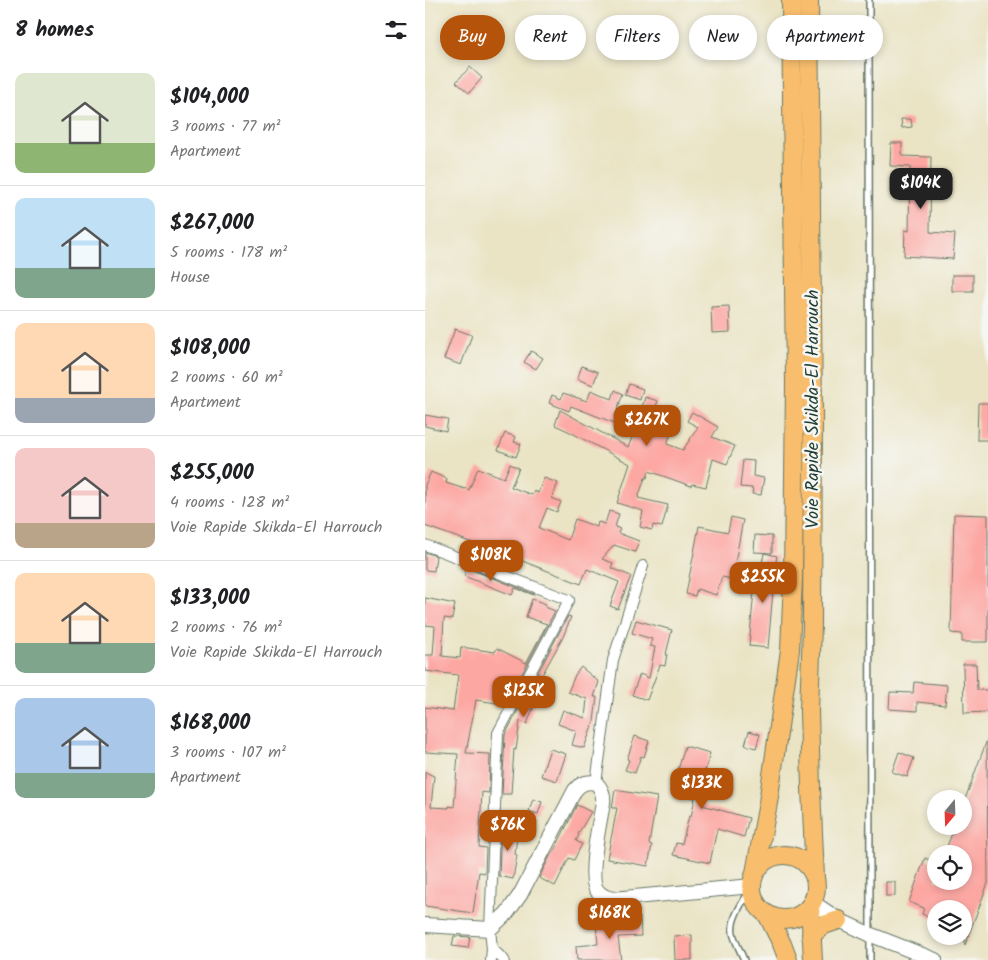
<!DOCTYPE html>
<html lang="en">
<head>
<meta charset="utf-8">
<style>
  :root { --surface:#fff; --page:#f6f6f6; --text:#202124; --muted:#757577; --line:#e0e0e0; --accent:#b45309 }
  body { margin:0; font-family:Kalam,sans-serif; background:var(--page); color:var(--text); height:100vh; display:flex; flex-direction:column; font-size:19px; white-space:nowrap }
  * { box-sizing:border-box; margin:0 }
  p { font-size:16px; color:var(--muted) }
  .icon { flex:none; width:28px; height:28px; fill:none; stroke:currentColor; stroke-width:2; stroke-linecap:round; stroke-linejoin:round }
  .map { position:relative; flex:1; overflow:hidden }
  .details { display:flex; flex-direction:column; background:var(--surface); width:425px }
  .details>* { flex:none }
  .hud { position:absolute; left:15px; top:15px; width:472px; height:45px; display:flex; gap:10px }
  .needle { width:32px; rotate:199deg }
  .fabs { position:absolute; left:502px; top:790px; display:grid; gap:10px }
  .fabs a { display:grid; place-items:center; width:45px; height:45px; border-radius:50%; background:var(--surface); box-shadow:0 2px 8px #0003; font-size:25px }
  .price { position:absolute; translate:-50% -42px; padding:0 11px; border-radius:10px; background:var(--accent); color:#fff; font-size:16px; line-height:32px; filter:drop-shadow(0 1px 2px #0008) }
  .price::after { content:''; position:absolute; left:50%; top:30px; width:15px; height:11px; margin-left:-8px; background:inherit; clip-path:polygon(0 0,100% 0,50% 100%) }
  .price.on { background:#222; color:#fff }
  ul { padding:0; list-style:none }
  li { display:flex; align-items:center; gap:15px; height:125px; padding:0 15px }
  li+li { border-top:1px solid var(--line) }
  li span { display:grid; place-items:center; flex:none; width:140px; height:100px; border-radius:10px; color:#555 }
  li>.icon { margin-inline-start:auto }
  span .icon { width:60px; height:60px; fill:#fffc; stroke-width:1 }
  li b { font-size:21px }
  h2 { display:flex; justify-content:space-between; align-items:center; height:60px; padding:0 15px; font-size:21px }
  .tag { padding:0 18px; border-radius:22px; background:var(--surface); box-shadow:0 2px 8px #0003; font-size:18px; line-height:45px }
  .tag.on { background:var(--accent); color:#fff }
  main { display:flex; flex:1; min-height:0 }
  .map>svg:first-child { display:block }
  .building { fill:#fda7a3 }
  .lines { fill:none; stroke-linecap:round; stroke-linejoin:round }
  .service-casing { stroke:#667767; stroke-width:8 }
  .minor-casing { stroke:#667767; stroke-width:12 }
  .tertiary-casing { stroke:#667767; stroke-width:16 }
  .trunk-casing { stroke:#667767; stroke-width:20 }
  .service { stroke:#fff; stroke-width:5 }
  .minor { stroke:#fff; stroke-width:10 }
  .tertiary { stroke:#fff; stroke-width:14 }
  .trunk { stroke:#f9be6d; stroke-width:18 }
  .labels { text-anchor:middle; stroke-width:5; stroke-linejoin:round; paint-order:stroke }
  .street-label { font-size:18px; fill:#1f3d34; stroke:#f6f6f2 }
</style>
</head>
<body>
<main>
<section class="details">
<h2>8 homes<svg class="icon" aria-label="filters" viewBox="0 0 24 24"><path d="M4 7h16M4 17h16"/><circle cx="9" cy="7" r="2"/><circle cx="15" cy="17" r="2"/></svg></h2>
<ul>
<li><span style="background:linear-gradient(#dfe7d0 70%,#8fb573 0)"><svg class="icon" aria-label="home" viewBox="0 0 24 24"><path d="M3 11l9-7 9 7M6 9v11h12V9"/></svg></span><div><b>$104,000</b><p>3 rooms · 77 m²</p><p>Apartment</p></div></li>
<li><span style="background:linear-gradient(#bfe0f5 70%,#7fa58c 0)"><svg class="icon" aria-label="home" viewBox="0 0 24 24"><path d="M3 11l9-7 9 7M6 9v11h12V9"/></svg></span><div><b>$267,000</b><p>5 rooms · 178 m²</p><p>House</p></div></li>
<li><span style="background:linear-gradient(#ffd9b3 75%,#9aa5b1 0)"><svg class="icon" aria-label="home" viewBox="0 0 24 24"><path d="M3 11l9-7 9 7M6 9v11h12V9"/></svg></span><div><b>$108,000</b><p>2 rooms · 60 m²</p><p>Apartment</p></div></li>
<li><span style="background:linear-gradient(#f6c9c9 75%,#b9a48a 0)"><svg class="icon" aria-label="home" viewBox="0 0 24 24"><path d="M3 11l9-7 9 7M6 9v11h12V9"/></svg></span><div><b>$255,000</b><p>4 rooms · 128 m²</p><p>Voie Rapide Skikda-El Harrouch</p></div></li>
<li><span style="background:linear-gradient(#ffd9b3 70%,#7fa58c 0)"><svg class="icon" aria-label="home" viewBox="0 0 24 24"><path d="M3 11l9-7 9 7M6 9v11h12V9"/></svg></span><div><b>$133,000</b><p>2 rooms · 76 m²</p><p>Voie Rapide Skikda-El Harrouch</p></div></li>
<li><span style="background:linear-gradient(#a9c7e8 75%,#7fa58c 0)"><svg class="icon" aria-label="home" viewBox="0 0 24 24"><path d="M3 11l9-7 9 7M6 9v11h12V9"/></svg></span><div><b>$168,000</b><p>3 rooms · 107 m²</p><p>Apartment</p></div></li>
</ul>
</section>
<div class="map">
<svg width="563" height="960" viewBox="0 0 563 960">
  <rect width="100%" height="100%" fill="#f6f6f2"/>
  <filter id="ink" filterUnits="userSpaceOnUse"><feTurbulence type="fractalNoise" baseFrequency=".02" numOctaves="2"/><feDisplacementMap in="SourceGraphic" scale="10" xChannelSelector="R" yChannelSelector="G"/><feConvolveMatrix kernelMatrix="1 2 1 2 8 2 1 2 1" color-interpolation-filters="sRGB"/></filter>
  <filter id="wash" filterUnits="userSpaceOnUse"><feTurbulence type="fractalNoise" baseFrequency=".0096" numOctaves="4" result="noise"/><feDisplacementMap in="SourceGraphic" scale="20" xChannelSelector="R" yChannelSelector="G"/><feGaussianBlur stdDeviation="1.12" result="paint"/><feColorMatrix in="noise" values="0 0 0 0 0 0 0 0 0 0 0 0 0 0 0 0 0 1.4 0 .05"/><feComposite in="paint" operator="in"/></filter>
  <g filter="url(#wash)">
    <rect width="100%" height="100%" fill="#eae4c5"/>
    <g id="blocks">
      <!-- building -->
      <g class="building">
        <polygon points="45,67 57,78 44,93 31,82"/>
        <polygon points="476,119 486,119 487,127 477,128"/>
        <polygon points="466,143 477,143 477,156 506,157 505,232 530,234 528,259 479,256 480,230 484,231 485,167 465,166"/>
        <rect x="527" y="275" width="21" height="16"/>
        <polygon points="304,306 305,332 287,333 286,307"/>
        <polygon points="30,329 47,335 36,365 19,359"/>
        <polygon points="106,351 118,358 111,369 99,362"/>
        <polygon points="157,366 173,372 168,385 152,379"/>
        <polygon points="204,384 218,389 215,400 200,395"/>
        <polygon points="166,390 187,399 190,390 198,394 192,410 214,418 220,397 233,401 230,409 253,416 242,444 258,450 273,427 262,421 267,412 293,427 287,437 310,446 302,464 288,459 281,487 267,484 266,486 224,471 222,478 220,478 213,498 243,505 237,527 228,525 227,530 215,527 218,511 192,503 205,464 143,431 130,425 135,410 203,447 210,431 146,406 144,411 124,403 127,395 136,399 138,393 162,401"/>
        <polygon points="553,403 563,403 563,440 552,440"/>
        <polygon points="0,415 23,419 21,431 0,426"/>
        <polygon points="80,433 91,437 89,442 96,444 91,457 73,450"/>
        <polygon points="318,460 329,461 328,476 339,478 336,495 327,494 328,490 327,490 327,488 315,487"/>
        <polygon points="85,464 94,468 86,487 107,495 109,491 113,493 119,478 133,483 127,498 136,502 132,512 122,508 114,528 143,540 150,519 172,527 173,522 180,524 184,511 194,514 190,527 195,529 193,533 214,541 210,552 189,545 177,559 188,563 186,568 206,576 193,609 185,606 194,582 162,569 156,584 59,546 59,547 0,526 0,485 6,472 22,479 21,483 40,489 41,488 44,490 53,468 79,478"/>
        <polygon points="529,514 563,515 563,642 537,642 537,634 526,633"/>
        <polygon points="306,517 318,520 307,579 297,577 291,595 272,589 270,596 261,594 274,526 303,532"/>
        <polygon points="330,535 347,536 347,553 329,552"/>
        <polygon points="0,552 11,556 9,571 0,570"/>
        <polygon points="339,553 352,556 345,591 348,591 343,648 324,646 329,590 332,590"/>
        <polygon points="42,568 109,594 109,595 90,588 87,595 59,584 39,576"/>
        <polygon points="0,598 30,604 27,619 19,618 17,656 35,658 36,647 70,652 72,648 101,663 122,624 101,617 107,599 121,604 120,607 130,611 92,683 76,675 72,703 51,700 41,753 65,754 64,793 57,792 54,847 61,848 60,873 54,872 48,913 0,906 0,772 9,776 6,807 24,808 24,806 29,807 33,754 0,752 0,707 28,711 33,675 0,671 0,655 8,655 10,626 0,625"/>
        <polygon points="143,616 146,617 138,637 106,695 110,697 107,711 102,724 95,721 91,750 89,749 86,794 77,794 80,735"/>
        <polygon points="211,620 247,630 241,654 242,654 240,666 235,665 222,700 207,695 215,674 224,678 230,647 225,646 227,639 207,633"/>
        <polygon points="538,664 551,664 552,690 563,690 563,712 539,713"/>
        <polygon points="156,667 174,682 169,697 172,697 169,721 159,748 147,745 151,731 133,724 138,710 160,718 162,699 143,692 150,675"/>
        <polygon points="489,682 522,685 520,705 492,702 492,711 464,709 465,692 488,693"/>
        <polygon points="324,731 335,734 331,748 320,745"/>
        <polygon points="210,736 224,741 219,757 216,756 210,773 200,770 204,760 202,759"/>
        <polygon points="562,740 563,883 540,945 539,909 511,909 511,920 497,914 499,908 484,902 500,858 511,863 511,881 539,881 539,854 519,854 530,826 539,826 539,802"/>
        <polygon points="260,746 285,753 277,782 283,784 277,805 324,818 319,837 292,829 285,863 248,855 251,843 257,844 264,816 266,817 270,798 249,792 255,771 253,770"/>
        <polygon points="125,749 141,754 132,781 116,776"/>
        <polygon points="474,752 489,758 482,777 467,772"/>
        <polygon points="190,790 232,797 224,844 227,845 223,866 182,859 192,808 187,808"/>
        <polygon points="108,799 117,802 113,814 104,811"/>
        <polygon points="152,805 166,812 153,834 154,835 151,841 157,844 149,860 144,858 130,886 114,878 127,852 128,853"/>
        <polygon points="76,826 93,828 90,854 92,855 88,879 74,876"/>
        <rect x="461" y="882" width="9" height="14"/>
        <polygon points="215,917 216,936 193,937 196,960 152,960 151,946 173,944 171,924 197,922 196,918"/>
        <polygon points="267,935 267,960 250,960 249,936"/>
        <polygon points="29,936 45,937 43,948 27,946"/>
      </g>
    </g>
  </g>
  <g filter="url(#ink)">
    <use href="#blocks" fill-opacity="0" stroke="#667767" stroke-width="1"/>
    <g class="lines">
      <defs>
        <g id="service">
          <polyline points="444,0 445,960"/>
          <path d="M319 960C316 952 310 942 308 933 305 918 319 901 326 888"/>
        </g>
        <g id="minor">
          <polyline points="0,545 144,600 73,733 65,929 67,949 66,960"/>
          <polyline points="171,783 188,660 218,566"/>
          <polyline points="67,949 79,960"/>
        </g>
        <g id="tertiary">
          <polyline points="387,902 414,920 444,934 510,960"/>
          <path d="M0 925 65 929 82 913 95 895 150 790C156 783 162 781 171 783 177 789 179 795 178 803 175 821 163 873 171 889 175 895 181 898 188 899L327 886"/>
        </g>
        <g id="trunk">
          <polyline points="384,0 388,414 387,626 384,711 386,788 390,877"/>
          <circle cx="359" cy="887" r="32"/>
          <polyline points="330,873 343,803 365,650 368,578 370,383 366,0"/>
          <polyline points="385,906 388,960"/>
          <polyline points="342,914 357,944 363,960"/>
          <polyline points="386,935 399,925 414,920"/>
        </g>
      </defs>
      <!-- service casing -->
      <use href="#service" class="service-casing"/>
      <!-- minor casing -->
      <use href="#minor" class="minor-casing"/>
      <!-- tertiary casing -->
      <use href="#tertiary" class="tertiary-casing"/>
      <!-- trunk casing -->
      <use href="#trunk" class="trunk-casing"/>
      <!-- service -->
      <use href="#service" class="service"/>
      <!-- minor -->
      <use href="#minor" class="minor"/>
      <!-- tertiary -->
      <use href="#tertiary" class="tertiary"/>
      <!-- trunk -->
      <use href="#trunk" class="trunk"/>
    </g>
  </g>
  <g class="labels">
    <!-- street labels -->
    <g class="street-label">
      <text transform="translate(387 409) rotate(-90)" y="6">Voie Rapide Skikda-El Harrouch</text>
    </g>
  </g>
</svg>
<div class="fabs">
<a><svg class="needle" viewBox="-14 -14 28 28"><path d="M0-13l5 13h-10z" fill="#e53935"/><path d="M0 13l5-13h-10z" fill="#757577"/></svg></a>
<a><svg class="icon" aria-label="locate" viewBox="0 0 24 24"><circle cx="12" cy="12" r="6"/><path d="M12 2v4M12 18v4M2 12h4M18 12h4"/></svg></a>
<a><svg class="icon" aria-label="layers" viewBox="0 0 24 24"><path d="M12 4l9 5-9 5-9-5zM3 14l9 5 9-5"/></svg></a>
</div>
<b class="price on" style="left:496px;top:210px">$104K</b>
<b class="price" style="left:222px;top:447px">$267K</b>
<b class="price" style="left:66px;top:582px">$108K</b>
<b class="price" style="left:338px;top:604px">$255K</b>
<b class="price" style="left:99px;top:718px">$125K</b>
<b class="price" style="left:277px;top:810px">$133K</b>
<b class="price" style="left:83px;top:852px">$76K</b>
<b class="price" style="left:185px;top:940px">$168K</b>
<div class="hud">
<a class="tag on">Buy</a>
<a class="tag">Rent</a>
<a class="tag">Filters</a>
<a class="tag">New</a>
<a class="tag">Apartment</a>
</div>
</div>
</main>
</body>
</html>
